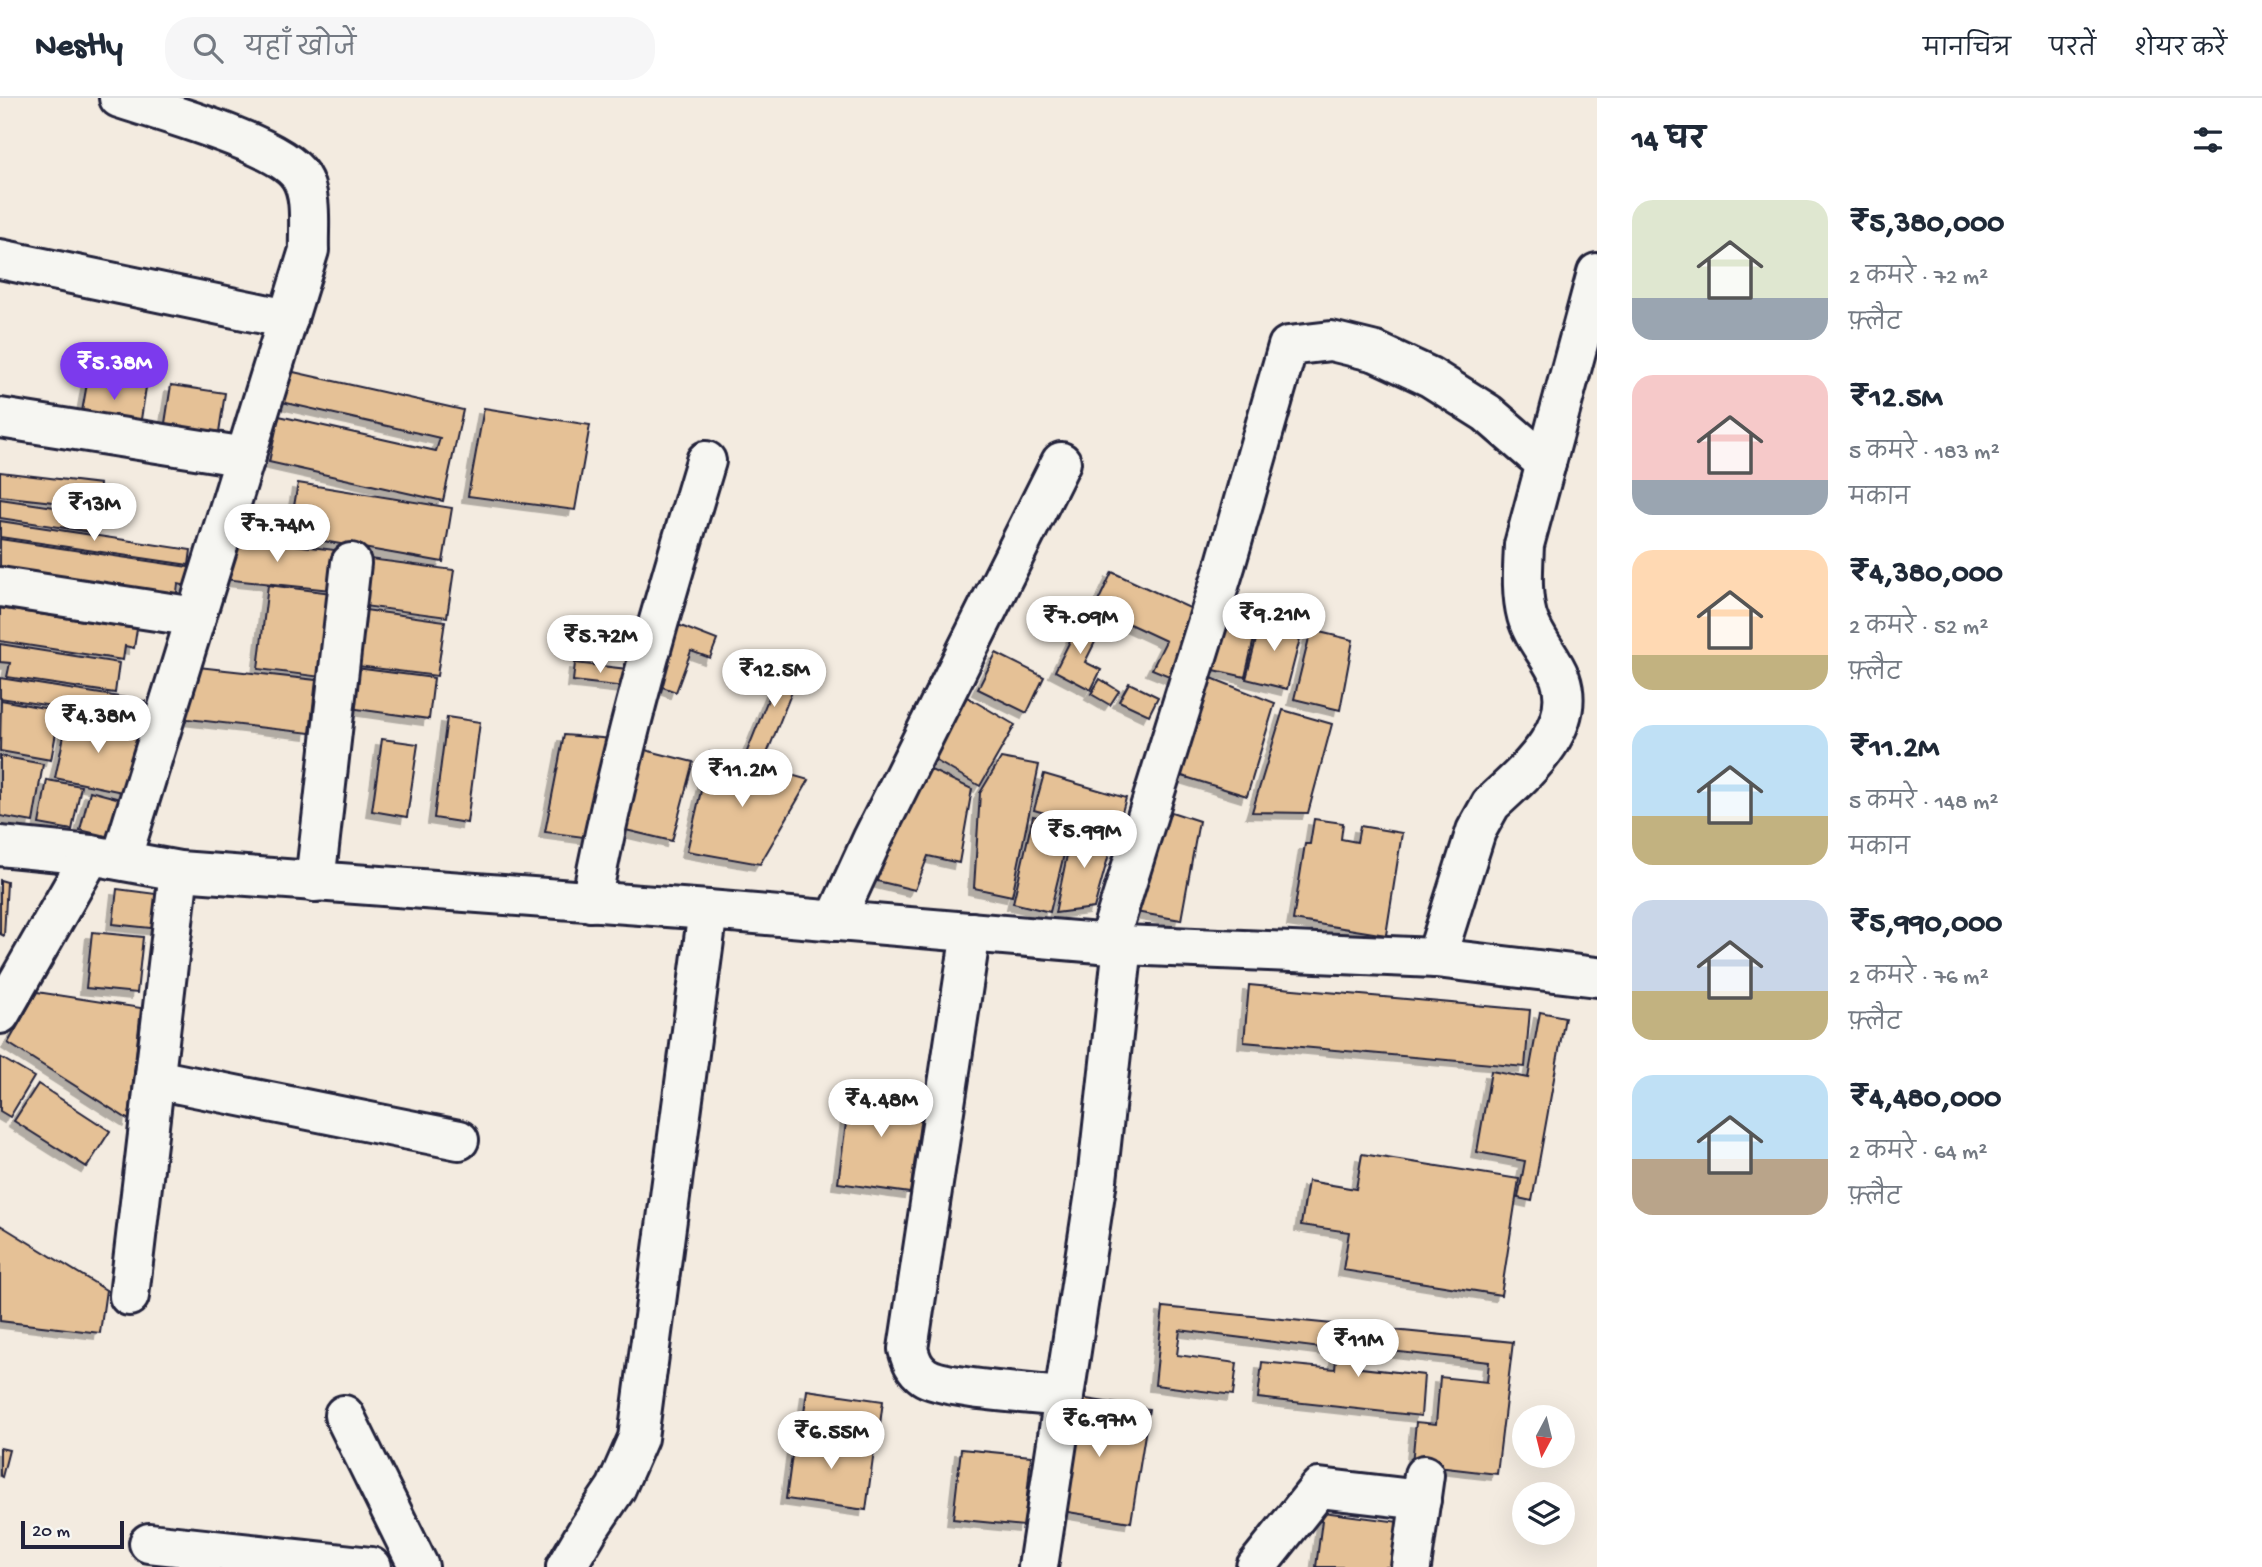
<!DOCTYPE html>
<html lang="hi">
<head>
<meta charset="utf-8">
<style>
  :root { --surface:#fff; --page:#f6f6f7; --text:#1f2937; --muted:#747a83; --line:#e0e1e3; --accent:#7c3aed }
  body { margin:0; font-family:"Gochi Hand","Playpen Sans Deva",sans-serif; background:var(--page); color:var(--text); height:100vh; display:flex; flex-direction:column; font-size:26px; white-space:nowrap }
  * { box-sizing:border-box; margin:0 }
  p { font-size:23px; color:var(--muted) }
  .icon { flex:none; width:38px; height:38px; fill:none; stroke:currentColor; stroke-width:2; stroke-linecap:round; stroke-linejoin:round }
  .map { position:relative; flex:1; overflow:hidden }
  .panel { display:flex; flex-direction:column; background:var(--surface); width:665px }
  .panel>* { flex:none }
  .needle { width:46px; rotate:187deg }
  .tools { position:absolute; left:1512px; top:1307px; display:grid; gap:14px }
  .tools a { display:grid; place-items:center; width:63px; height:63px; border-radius:50%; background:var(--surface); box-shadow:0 7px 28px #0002; font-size:35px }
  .scale { position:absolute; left:21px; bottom:18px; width:103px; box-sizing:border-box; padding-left:7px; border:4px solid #22223b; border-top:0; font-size:19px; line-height:24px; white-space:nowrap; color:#22223b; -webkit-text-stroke:5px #f6f6f2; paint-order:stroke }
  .price { position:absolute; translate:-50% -60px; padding:0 16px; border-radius:24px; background:#fff; color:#222; font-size:23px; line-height:46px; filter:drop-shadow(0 2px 4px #0008) }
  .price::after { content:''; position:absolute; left:50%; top:42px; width:21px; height:16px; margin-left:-10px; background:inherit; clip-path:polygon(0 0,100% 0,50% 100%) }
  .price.selected { background:var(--accent); color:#fff }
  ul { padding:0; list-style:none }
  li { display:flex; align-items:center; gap:21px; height:175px; padding:0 35px }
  li span { display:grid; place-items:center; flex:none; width:196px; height:140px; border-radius:21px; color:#555 }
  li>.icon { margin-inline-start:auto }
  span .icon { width:84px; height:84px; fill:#fffc; stroke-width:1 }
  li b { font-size:30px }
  h2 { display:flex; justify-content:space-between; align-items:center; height:84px; padding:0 35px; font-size:30px }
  header { display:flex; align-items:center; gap:42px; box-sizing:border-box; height:98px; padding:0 35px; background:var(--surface); border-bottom:2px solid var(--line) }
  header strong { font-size:33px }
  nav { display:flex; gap:38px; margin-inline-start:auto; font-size:24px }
  .search { width:490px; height:63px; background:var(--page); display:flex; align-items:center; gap:18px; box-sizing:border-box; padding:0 24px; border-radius:28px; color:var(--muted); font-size:26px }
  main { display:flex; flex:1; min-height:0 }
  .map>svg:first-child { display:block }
  .building { fill:#e5c196; stroke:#22223b; stroke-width:2; filter:url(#shadow) }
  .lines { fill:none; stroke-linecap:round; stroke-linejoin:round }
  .minor-casing { stroke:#22223b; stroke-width:44 }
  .minor { stroke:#f6f6f2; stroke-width:38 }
</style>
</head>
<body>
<header>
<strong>Nestly</strong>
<div class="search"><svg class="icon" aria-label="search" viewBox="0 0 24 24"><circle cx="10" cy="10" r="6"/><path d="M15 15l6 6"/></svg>यहाँ खोजें</div>
<nav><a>मानचित्र</a><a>परतें</a><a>शेयर करें</a></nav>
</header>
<main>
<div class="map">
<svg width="1597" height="1469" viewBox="0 0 1597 1469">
  <defs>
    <filter id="shadow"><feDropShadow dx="-6" dy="6" stdDeviation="0" flood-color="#0004"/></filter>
  </defs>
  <rect width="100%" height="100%" fill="#f3ebe0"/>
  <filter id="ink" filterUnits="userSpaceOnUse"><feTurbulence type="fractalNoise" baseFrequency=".0143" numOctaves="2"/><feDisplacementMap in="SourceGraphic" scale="14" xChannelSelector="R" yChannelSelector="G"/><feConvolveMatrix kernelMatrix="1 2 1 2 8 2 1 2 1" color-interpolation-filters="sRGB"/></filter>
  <g filter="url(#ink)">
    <!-- building -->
    <g class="building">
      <polygon points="289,273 463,312 443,403 269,364 279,318 436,353 440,340 282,304"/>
      <polygon points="89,274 147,283 139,334 80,325"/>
      <polygon points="171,287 225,295 217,347 163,338"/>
      <polygon points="484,310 590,327 575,412 468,398"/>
      <polygon points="0,374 100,386 98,409 0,398"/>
      <polygon points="298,385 452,410 443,464 289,437"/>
      <polygon points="0,401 95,415 92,434 0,420"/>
      <polygon points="0,423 191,452 189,467 0,439"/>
      <polygon points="231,439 335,452 331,492 213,480"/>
      <polygon points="0,441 195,470 192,489 178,486 176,502 0,476"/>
      <polygon points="363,460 454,472 447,519 356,507"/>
      <polygon points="1112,474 1192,511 1174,580 1152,571 1166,543 1095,510"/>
      <polygon points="268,487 340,496 329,580 258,571"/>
      <polygon points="1215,508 1259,519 1245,579 1201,569"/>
      <polygon points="0,510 137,531 134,550 125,548 123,562 0,543"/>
      <polygon points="358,511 445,523 437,578 350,567"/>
      <polygon points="1086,511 1095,515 1084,536 1096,542 1085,564 1101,572 1091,592 1055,573"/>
      <polygon points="1262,518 1303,529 1287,591 1246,581"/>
      <polygon points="673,525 717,542 710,560 691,553 676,594 649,584"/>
      <polygon points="1311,532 1353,542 1340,612 1294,601"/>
      <polygon points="0,546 119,565 115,595 7,579 10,565 0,564"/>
      <polygon points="996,555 1044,579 1027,615 978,591"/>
      <polygon points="785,559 803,566 764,663 746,656"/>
      <polygon points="575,565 627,571 625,589 573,583"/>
      <polygon points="189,568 316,582 310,635 170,619"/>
      <polygon points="348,569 434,580 429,621 342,609"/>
      <polygon points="1209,579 1275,605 1247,698 1179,677"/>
      <polygon points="0,580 145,603 142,622 0,600"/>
      <polygon points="1100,581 1119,593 1110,607 1091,596"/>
      <polygon points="1129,585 1158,599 1149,617 1119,603"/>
      <polygon points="967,599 1015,627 980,688 931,660"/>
      <polygon points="1,602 60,613 51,662 0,653"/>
      <polygon points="1283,612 1332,626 1308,715 1252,714"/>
      <polygon points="68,619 140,633 127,695 55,680"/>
      <polygon points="447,619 480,624 467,725 434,720"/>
      <polygon points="564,637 613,641 591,740 545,734"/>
      <polygon points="382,641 418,646 407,719 372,713"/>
      <polygon points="633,649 693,664 672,743 613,729"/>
      <polygon points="710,654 809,682 760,766 687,753"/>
      <polygon points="0,658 43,666 33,724 0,718"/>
      <polygon points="1001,660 1039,667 1012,798 974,790 980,695"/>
      <polygon points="916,665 972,691 959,765 928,758 915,792 869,781"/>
      <polygon points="1044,676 1126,700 1116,735 1034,712"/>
      <polygon points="47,682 81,688 72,732 39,726"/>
      <polygon points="90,693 120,701 110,739 80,732"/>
      <polygon points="1153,708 1199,723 1181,822 1124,812"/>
      <polygon points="1033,718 1071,727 1050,814 1013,805"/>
      <polygon points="1314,721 1343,725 1341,741 1357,744 1360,728 1402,735 1386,837 1293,822 1305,746 1310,746"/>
      <polygon points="1073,728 1114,738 1094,810 1055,815"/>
      <polygon points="0,782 7,784 4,838 0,836"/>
      <polygon points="117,791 164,797 160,831 113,826"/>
      <polygon points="92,834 143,839 137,895 86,890"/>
      <polygon points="1249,887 1530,912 1525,969 1244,944"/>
      <polygon points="37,894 141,910 129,1022 8,945"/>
      <polygon points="1540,914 1565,919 1532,1103 1518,1100 1525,1063 1477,1054 1491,973 1528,980"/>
      <polygon points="0,959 34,979 10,1019 0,1013"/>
      <polygon points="38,986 110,1033 87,1069 14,1023"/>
      <polygon points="851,988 924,998 910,1095 838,1085"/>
      <polygon points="1362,1056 1519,1081 1501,1197 1343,1172 1349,1134 1301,1127 1308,1083 1356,1091"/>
      <polygon points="0,1127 106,1192 100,1235 0,1223"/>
      <polygon points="1163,1209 1513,1244 1497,1376 1412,1366 1416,1324 1436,1326 1440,1279 1487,1284 1489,1264 1364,1250 1361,1270 1424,1277 1421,1318 1258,1300 1262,1264 1335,1271 1337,1252 1180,1232 1177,1257 1237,1265 1233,1297 1155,1287"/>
      <polygon points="807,1292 883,1303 878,1342 802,1331"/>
      <polygon points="1068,1298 1149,1311 1131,1424 1049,1411"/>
      <polygon points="795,1335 875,1345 866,1412 786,1401"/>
      <polygon points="0,1350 9,1352 2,1379 0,1378"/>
      <polygon points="961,1351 1031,1358 1024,1428 953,1421"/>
      <polygon points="1323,1414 1407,1425 1401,1469 1316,1469"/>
    </g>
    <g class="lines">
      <defs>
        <g id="minor">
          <path d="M119 0C158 13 280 46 300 78 313 98 308 130 309 152L121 762"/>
          <polyline points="0,161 288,221"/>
          <polyline points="0,320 246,359"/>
          <polyline points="0,489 196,519"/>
          <polyline points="0,748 91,757 179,773 708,812 1123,847 1436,860 1597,879"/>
          <polyline points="315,784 351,465"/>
          <path d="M591 804C619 654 662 509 706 363"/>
          <polyline points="835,823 873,740 1061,364"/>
          <path d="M971 834 908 1251C911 1262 914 1271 924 1278 942 1291 1037 1296 1064 1299"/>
          <polyline points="1108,845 1226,465 1288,248 1331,243 1376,254 1430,279 1487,315 1546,366"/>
          <path d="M1436 860 1476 733 1491 706C1523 676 1578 632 1560 580 1552 559 1533 540 1527 518 1521 495 1523 471 1524 447L1597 175"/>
          <polyline points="0,916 91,757"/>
          <polyline points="155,981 459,1042"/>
          <polyline points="129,1198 179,773"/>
          <polyline points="344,1317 419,1469"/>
          <polyline points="149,1445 371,1469"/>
          <polyline points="566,1469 589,1430 616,1390 638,1340 708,812"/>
          <polyline points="1038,1469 1097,1082 1123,847"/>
          <polyline points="1256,1469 1319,1390 1421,1402"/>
          <polyline points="1411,1469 1424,1377"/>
        </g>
      </defs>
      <!-- minor casing -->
      <use href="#minor" class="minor-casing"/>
      <!-- minor -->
      <use href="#minor" class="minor"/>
    </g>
  </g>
</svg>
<div class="tools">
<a><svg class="needle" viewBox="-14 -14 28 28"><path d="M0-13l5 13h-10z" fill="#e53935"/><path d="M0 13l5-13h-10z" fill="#747a83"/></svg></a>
<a><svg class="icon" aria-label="layers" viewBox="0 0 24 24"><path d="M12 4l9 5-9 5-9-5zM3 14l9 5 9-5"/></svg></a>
</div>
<div class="scale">20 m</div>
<b class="price selected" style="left:114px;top:304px">₹5.38M</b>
<b class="price" style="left:94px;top:445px">₹13M</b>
<b class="price" style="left:277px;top:466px">₹7.74M</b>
<b class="price" style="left:1274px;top:555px">₹9.21M</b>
<b class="price" style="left:1080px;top:558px">₹7.09M</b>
<b class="price" style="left:600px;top:577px">₹5.72M</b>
<b class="price" style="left:774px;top:611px">₹12.5M</b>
<b class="price" style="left:98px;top:657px">₹4.38M</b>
<b class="price" style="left:742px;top:711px">₹11.2M</b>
<b class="price" style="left:1084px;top:772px">₹5.99M</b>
<b class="price" style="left:881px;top:1041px">₹4.48M</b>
<b class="price" style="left:1358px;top:1281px">₹11M</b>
<b class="price" style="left:1099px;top:1361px">₹6.97M</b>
<b class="price" style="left:831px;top:1373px">₹6.55M</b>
</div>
<section class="panel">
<h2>14 घर<svg class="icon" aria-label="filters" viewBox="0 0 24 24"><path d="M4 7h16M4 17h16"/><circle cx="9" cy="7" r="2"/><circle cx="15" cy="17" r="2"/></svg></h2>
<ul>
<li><span style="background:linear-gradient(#dfe7d0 70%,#9aa5b1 0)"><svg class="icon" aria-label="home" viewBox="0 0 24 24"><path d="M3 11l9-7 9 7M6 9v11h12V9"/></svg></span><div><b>₹5,380,000</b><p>2 कमरे · 72 m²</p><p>फ़्लैट</p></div></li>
<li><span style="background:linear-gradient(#f6c9c9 75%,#9aa5b1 0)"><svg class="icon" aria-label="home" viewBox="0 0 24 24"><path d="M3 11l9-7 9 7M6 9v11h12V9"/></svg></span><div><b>₹12.5M</b><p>5 कमरे · 183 m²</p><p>मकान</p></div></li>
<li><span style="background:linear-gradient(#ffd9b3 75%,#c2b280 0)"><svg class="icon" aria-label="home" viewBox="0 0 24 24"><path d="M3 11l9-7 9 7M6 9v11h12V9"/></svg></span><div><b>₹4,380,000</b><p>2 कमरे · 52 m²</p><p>फ़्लैट</p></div></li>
<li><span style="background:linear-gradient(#bfe0f5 65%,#c2b280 0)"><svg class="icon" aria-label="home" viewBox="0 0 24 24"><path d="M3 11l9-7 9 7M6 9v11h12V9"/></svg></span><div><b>₹11.2M</b><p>5 कमरे · 148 m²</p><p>मकान</p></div></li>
<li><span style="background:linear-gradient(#c9d6e8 65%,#c2b280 0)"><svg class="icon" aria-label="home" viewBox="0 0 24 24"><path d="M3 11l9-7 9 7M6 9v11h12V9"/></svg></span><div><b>₹5,990,000</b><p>2 कमरे · 76 m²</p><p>फ़्लैट</p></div></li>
<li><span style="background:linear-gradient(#bfe0f5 60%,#b9a48a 0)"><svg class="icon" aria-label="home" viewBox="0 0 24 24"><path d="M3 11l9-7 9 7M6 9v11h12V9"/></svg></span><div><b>₹4,480,000</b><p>2 कमरे · 64 m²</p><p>फ़्लैट</p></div></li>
</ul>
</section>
</main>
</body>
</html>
